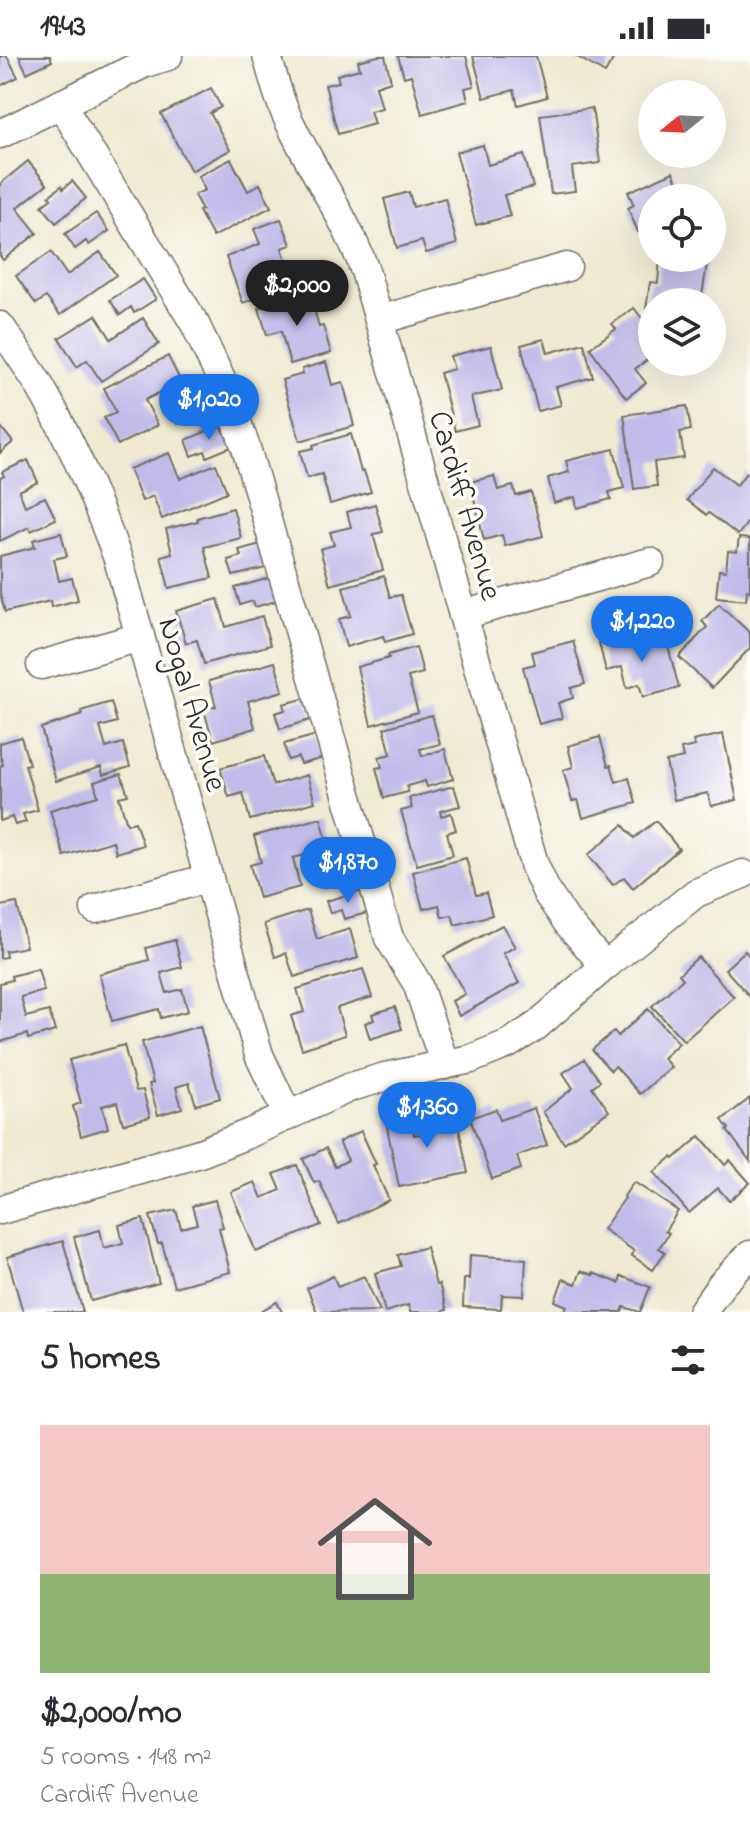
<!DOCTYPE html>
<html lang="en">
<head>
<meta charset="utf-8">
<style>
  :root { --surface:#fff; --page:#f7f7f7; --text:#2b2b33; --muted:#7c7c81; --accent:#1a73e8 }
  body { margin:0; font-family:"Indie Flower",sans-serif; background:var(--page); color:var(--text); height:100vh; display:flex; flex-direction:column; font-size:30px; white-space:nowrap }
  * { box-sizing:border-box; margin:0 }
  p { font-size:26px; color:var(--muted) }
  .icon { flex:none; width:44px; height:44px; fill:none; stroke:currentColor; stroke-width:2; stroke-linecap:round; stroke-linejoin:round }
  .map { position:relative; height:1256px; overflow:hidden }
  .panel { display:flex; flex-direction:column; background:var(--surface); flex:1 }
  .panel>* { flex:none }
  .needle { width:52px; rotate:252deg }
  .fabs { position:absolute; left:638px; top:24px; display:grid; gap:16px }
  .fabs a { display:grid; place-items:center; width:88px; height:88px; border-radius:50%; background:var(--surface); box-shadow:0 8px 32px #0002; font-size:40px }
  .price { position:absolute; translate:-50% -68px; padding:0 18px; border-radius:28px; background:var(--accent); color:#fff; font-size:26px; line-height:52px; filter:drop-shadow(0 2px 4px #0008) }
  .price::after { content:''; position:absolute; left:50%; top:48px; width:24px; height:18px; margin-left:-12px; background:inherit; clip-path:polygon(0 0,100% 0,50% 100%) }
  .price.selected { background:#222; color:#fff }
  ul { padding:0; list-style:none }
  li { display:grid; align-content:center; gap:16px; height:424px; padding:0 40px }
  li span { display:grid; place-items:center; height:248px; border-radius:0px; color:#555 }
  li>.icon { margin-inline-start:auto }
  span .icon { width:144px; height:144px; fill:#fffc; stroke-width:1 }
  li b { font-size:34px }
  h2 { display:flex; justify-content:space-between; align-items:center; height:96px; padding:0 40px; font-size:34px }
  .status { display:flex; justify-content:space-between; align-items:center; height:56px; padding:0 40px; background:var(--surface); direction:ltr }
  .status svg { height:22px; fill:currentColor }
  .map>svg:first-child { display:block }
  .building { fill:#c1bbea }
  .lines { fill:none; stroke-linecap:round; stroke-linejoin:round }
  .minor-casing { stroke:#706e65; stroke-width:31 }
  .minor { stroke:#fff; stroke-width:28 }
  .labels { text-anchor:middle; stroke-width:7; stroke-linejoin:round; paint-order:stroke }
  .street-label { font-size:32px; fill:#2b2b2b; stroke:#fdfcf7 }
</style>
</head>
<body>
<div class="status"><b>19:43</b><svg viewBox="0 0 49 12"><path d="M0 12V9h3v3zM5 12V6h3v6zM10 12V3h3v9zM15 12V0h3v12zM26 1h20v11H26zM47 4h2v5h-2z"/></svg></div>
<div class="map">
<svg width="750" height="1256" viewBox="0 0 750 1256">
  <rect width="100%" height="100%" fill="#fdfcf7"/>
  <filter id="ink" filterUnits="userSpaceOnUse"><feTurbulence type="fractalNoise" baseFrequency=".0125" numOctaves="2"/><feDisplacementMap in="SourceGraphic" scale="16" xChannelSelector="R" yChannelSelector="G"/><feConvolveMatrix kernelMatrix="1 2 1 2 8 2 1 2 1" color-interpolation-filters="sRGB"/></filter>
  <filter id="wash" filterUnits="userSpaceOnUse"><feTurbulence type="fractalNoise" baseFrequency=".006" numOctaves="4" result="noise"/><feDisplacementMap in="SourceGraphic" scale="32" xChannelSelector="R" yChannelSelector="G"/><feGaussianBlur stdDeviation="1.8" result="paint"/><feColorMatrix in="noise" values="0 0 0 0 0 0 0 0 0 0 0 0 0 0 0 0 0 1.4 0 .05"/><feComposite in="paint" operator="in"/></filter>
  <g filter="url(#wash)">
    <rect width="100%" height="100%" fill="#efead1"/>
    <g id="blocks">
      <!-- building -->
      <g class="building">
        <polygon points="0,0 7,0 18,21 0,30"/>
        <polygon points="19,0 50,0 52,5 27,17"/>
        <polygon points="378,0 385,0 391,25 376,30 382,52 370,55 374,68 338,78 325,29 339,26 337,19 360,13 358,5"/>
        <polygon points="398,0 466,0 474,30 465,32 468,45 422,58 411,19 404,21"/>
        <polygon points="473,0 536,0 547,41 518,49 514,34 484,42"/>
        <polygon points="576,0 615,0 605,17"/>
        <polygon points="211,32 221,51 210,57 230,94 191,115 161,58"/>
        <polygon points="592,52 600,107 572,111 575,135 551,138 540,59"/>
        <polygon points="483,89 488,109 524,99 533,131 504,139 510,160 476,169 456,96"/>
        <polygon points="231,103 248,135 260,128 271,151 213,181 199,155 202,154 194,139 205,134 198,120"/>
        <polygon points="28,105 47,128 17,152 37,177 3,204 0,200 0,128"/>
        <polygon points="673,116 684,142 652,142 652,189 645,173 638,176 628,152 634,149 628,136"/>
        <polygon points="72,125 86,142 56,167 42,150 51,143 49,140 61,130 63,133"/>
        <polygon points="409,136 413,151 445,142 457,188 426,197 422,185 397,192 384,143"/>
        <polygon points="96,157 109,175 89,189 86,185 75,193 65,178"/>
        <polygon points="281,163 291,189 282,192 286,204 271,209 280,234 243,247 226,201 260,188 254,173"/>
        <polygon points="51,196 67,219 100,196 116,219 60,259 46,241 36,248 16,220"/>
        <polygon points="660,202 708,202 701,246 652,246 652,254 646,253 650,226 658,227"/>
        <polygon points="143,223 156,243 134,257 131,251 120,259 110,244"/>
        <polygon points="310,238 319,271 323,270 331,297 290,308 281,275 267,279 259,252"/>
        <polygon points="634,252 652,275 644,281 652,293 652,300 635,313 646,327 626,342 590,292 616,273 612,268"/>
        <polygon points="96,259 111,283 143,262 159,288 101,325 87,304 77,311 59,282"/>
        <polygon points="544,283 548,297 584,287 593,321 556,331 561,349 538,355 521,289"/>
        <polygon points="491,290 502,334 471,341 478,369 455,375 440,317 454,313 450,300"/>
        <polygon points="168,300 181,326 145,344 158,369 118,389 104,362 116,356 104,332"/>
        <polygon points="326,306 332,329 343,326 354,370 300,385 282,324 303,318 302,313"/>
        <polygon points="203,331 213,350 178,368 171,354 184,347 181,342"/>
        <polygon points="687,350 691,374 680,376 684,402 654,406 657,430 634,433 624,359"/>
        <polygon points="221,369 231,391 207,401 205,395 192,400 186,384"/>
        <polygon points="0,370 13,386 0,397"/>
        <polygon points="351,378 361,416 364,415 371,436 330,448 322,418 307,422 300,395 314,392 313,389"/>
        <polygon points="614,393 624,432 609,436 611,443 577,452 575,441 554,447 548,422 569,416 566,405"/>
        <polygon points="169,397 180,423 216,408 227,436 162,463 153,440 142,445 129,413"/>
        <polygon points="28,404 38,426 19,435 25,450 45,441 56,463 31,475 29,471 0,485 0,422 4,420 2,416"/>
        <polygon points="713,411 737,429 746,417 750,420 750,463 738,479 709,457 707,459 687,444"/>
        <polygon points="494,420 498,434 513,430 516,440 531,436 543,480 505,490 502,479 484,484 470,426"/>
        <polygon points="375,448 383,476 373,478 383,514 330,529 320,493 334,489 330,476 351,471 347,456"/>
        <polygon points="233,452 241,482 204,491 212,522 169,532 161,500 172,497 166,473 198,465 197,462"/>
        <polygon points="61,477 67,500 54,503 59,525 72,522 78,544 51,551 50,545 5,556 0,537 0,500 35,491 33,484"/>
        <polygon points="739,482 750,483 750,535 747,534 746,544 716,541 719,514 726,515 728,495 737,496"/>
        <polygon points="264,487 270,511 233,520 228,504 241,500 239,494"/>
        <polygon points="384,520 390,541 401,539 412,578 385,586 383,580 346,591 339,563 351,560 343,531"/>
        <polygon points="273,521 279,544 255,551 253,545 240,549 235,532"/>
        <polygon points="218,543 226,571 262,560 270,589 204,608 197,584 186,587 176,555"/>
        <polygon points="719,548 750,577 750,592 712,632 679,601 707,571 702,565"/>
        <polygon points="665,579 679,632 643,641 639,628 627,632 622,611 606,615 599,587 625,580 628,589"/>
        <polygon points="573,585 585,628 571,632 573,642 558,647 562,662 539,668 523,611 535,608 532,596"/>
        <polygon points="416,591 423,617 408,621 418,656 371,669 357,611 389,602 388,599"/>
        <polygon points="275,606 283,635 248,645 255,672 213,685 204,654 216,650 209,625"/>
        <polygon points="307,642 313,663 280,673 275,657 285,654 283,648"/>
        <polygon points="111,646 117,666 100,671 106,692 123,687 130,711 103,719 101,711 56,725 41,672 82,659 81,655"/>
        <polygon points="432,659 440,688 420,693 422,700 445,693 453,723 427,731 425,725 407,730 408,736 384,742 376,712 382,711 379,701 391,698 384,672"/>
        <polygon points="723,678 737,744 711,750 708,737 674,744 666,706 683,702 681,693 695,690 693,685"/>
        <polygon points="317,679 324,702 301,708 298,701 288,704 284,688"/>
        <polygon points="21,681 29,708 25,709 38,754 23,758 26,766 15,769 12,761 0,765 0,710 3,709 0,699 0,687"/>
        <polygon points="600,681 608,710 611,709 616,726 629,722 636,747 583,762 578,744 572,745 563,714 573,711 568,690"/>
        <polygon points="264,700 273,729 307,719 315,746 250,764 243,737 229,741 220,712"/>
        <polygon points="121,718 128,739 119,741 127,768 135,766 143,789 116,797 113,785 64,800 50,754 98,740 94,726"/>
        <polygon points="454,730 460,750 440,755 441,760 451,757 456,774 447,777 453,799 417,809 401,755 412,752 409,742"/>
        <polygon points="321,762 329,793 293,802 300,831 259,842 250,809 261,806 254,780"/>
        <polygon points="656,765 679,793 633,832 624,821 613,829 588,799 623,769 634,782"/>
        <polygon points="352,800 358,822 324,831 320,815 329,813 327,807"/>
        <polygon points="466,802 476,839 486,837 492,859 455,869 452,859 442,861 439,849 423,853 413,816"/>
        <polygon points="361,835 367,857 344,863 341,854 330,857 326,845"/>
        <polygon points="17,847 26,891 5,895 6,901 0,902 0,850"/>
        <polygon points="308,854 317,883 350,873 358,902 294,921 286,897 275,901 264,868"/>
        <polygon points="502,869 515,891 503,897 519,927 459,960 452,945 465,938 444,900"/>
        <polygon points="175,884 182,911 161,917 167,937 182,933 188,955 161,962 159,953 112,965 99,918 149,904 146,892"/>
        <polygon points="745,895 750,901 750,941 725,913"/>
        <polygon points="698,901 734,941 684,985 652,950 683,923 679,918"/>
        <polygon points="38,913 44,935 21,941 26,961 49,955 55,975 28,983 27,978 0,986 0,927 12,924 11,920"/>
        <polygon points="363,913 372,941 337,952 345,979 302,993 291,960 304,956 297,933"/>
        <polygon points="395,951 402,973 370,983 365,967 374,964 372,958"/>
        <polygon points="648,953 679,987 663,1002 671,1011 640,1038 615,1010 611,1015 592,994 614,975 618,980"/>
        <polygon points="200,970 220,1042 196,1049 189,1027 176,1031 182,1052 158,1059 149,1028 153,1027 142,986"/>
        <polygon points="124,989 136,1035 143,1034 150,1061 123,1068 117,1046 102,1050 108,1072 81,1080 73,1050 81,1047 69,1004"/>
        <polygon points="584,1003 600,1025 592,1031 609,1055 564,1087 543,1056 573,1032 563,1017"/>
        <polygon points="750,1042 750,1105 727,1074 729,1073 722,1064"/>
        <polygon points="534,1052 547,1089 517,1100 521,1113 492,1123 470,1062 496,1053 500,1064"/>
        <polygon points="455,1053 468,1117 399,1131 386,1066 411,1061 414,1079 434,1075 431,1057"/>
        <polygon points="361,1075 376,1108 373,1109 389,1144 339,1168 319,1125 314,1127 303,1103 326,1092 335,1111 348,1104 339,1086"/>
        <polygon points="700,1080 725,1109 730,1104 750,1127 729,1145 718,1132 689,1157 654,1116 672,1101 674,1103"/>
        <polygon points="297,1109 321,1169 256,1196 231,1136 255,1126 262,1142 281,1134 274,1118"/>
        <polygon points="634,1126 678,1155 665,1175 669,1177 659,1192 665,1196 653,1214 631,1199 634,1195 603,1173 625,1142 624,1140"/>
        <polygon points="215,1144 223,1171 219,1172 230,1216 174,1231 162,1187 158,1188 150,1160 176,1154 181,1172 197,1168 192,1150"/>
        <polygon points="143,1163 159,1227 91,1245 74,1181 100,1174 104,1192 123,1187 119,1169"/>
        <polygon points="63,1185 83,1256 23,1256 7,1201"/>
        <polygon points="426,1191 436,1229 439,1228 447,1254 439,1256 410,1256 408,1249 385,1256 375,1217 401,1210 398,1199"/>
        <polygon points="470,1199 526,1203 524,1240 502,1239 501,1253 463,1251 464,1223 469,1223"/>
        <polygon points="581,1215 593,1219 593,1217 619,1227 621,1220 650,1231 640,1256 624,1251 622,1256 564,1256 567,1250 555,1245 563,1223 576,1228"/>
        <polygon points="333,1220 338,1231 364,1220 380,1255 317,1256 307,1232"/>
        <polygon points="277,1246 282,1256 259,1256"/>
      </g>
    </g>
  </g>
  <g filter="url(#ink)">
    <use href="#blocks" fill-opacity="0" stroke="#706e65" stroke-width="2"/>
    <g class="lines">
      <defs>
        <g id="minor">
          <path d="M267 0C274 24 280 48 292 71 315 119 347 164 365 215L534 808 547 837 567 866 605 910"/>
          <polyline points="61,48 195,268 224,330 246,392 389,882 417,927 445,1009"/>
          <polyline points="0,78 145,7 168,0"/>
          <polyline points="379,264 567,211"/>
          <path d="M0 270C13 289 26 308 38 327 71 383 96 443 118 503L259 999 288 1060"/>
          <polyline points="463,559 650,506"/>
          <polyline points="41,609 140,581"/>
          <polyline points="95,853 209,822"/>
          <polyline points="0,1154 200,1097 250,1077 351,1031 385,1021 471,1003 508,988 535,971 605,910 696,837 743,818"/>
          <polyline points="702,1256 721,1229 750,1199"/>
        </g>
      </defs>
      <!-- minor casing -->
      <use href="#minor" class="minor-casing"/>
      <!-- minor -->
      <use href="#minor" class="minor"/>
    </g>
  </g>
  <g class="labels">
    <!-- street labels -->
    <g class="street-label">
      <text transform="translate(467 449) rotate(74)" y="11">Cardiff Avenue</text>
      <text transform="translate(194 648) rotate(74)" y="11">Nogal Avenue</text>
    </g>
  </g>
</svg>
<div class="fabs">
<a><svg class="needle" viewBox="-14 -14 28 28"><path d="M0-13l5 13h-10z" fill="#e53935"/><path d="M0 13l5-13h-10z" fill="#7c7c81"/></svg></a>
<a><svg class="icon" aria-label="locate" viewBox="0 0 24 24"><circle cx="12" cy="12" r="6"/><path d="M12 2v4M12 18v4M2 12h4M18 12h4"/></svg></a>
<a><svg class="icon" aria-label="layers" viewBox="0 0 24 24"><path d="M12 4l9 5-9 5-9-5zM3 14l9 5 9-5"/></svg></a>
</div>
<b class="price selected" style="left:297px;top:272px">$2,000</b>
<b class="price" style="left:209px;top:386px">$1,020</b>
<b class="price" style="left:642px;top:608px">$1,220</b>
<b class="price" style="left:348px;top:849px">$1,870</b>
<b class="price" style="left:427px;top:1094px">$1,360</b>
</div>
<section class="panel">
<h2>5 homes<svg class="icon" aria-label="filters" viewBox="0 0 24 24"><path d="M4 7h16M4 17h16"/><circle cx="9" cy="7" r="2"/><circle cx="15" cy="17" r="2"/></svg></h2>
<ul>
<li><span style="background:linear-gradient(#f6c9c9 60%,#8fb573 0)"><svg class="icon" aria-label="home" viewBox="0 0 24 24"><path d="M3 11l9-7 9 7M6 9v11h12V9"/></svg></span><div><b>$2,000/mo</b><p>5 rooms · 148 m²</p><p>Cardiff Avenue</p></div></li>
</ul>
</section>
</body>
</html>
